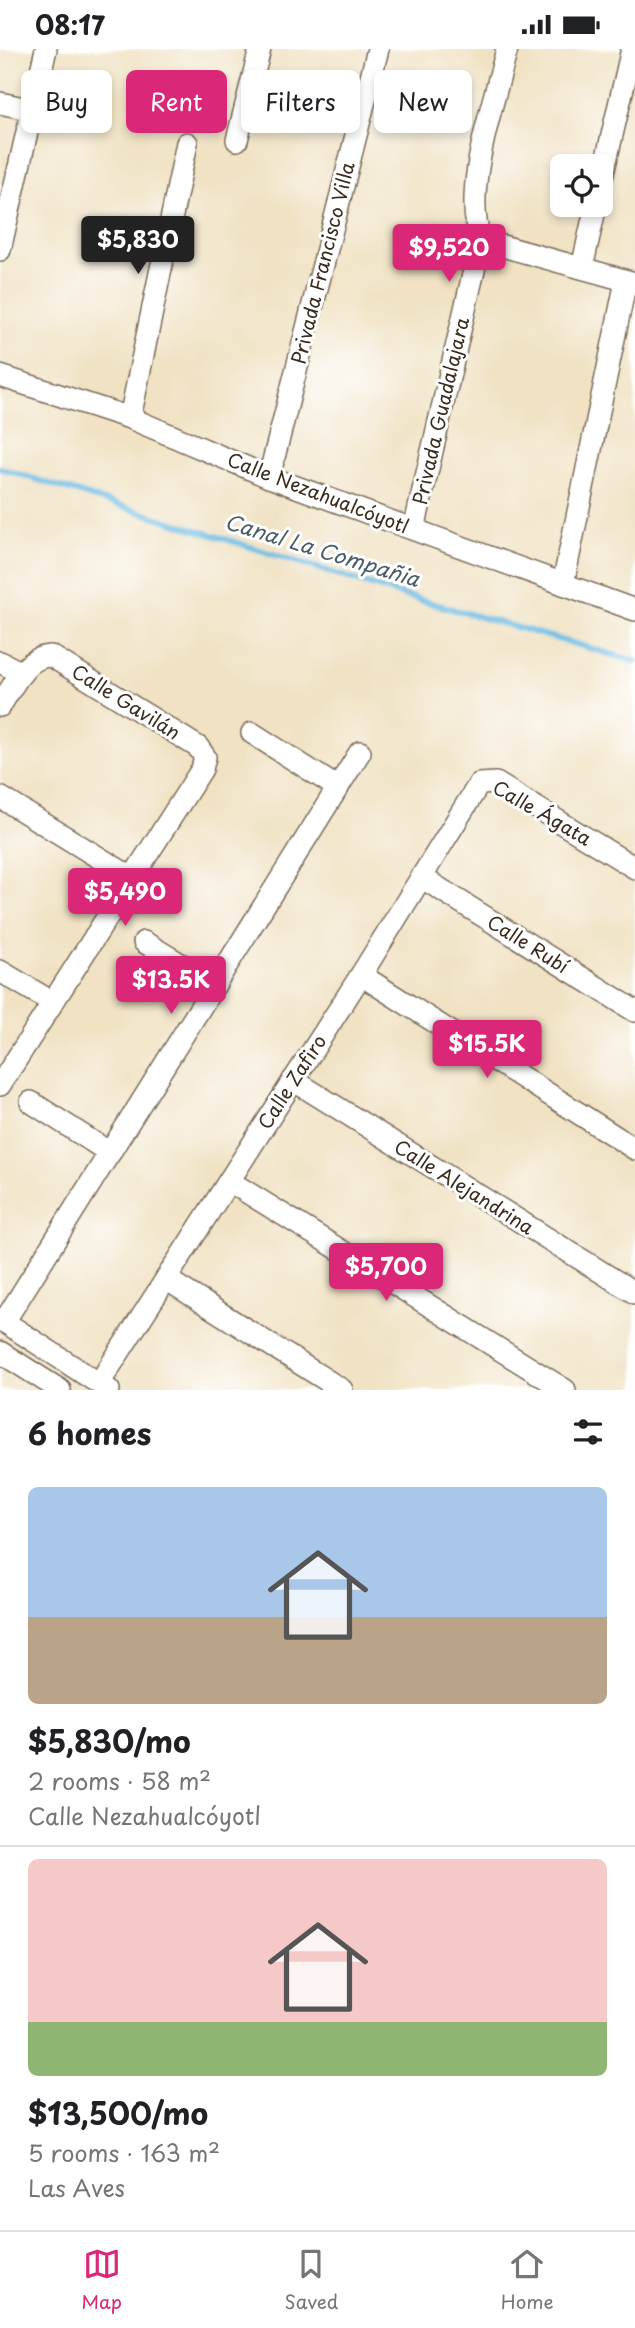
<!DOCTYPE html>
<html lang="en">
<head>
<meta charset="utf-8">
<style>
  :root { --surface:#fff; --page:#f2f2f2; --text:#202124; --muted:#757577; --line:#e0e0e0; --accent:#db2777 }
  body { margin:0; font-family:"Playpen Sans",sans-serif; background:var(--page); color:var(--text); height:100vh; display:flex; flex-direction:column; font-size:26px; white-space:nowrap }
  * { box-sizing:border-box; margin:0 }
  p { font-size:23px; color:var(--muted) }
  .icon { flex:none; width:38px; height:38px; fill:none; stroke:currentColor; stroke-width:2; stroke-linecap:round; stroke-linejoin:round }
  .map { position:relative; height:1341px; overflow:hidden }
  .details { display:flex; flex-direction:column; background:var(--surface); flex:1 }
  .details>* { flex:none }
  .top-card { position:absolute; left:21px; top:21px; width:593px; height:63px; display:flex; gap:14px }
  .tools { position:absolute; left:550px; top:105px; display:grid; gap:14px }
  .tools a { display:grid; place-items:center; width:63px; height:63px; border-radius:10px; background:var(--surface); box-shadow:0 4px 10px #0003; font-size:35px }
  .price { position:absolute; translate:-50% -60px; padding:0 16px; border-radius:7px; background:var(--accent); color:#fff; font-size:23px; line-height:46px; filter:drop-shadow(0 2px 4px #0008) }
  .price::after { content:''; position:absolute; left:50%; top:42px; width:21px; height:16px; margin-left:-10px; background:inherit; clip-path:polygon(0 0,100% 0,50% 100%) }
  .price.current { background:#222; color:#fff }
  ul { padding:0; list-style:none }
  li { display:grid; align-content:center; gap:14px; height:371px; padding:0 28px }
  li+li { border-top:2px solid var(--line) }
  li span { display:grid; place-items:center; height:217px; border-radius:10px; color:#555 }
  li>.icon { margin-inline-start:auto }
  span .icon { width:126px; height:126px; fill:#fffc; stroke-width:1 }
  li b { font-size:30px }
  h2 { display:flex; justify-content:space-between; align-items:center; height:84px; padding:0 28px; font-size:30px }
  .pill { padding:0 24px; border-radius:10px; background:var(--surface); box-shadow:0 4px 10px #0003; font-size:24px; line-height:63px }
  .pill.current { background:var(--accent); color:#fff }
  .status { display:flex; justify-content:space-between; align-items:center; height:49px; padding:0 35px; background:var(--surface); direction:ltr }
  .status svg { height:19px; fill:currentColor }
  .menu { display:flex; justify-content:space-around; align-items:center; height:98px; border-top:2px solid var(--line); background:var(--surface); font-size:19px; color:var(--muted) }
  .menu a { display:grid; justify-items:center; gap:4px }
  .menu .current { color:var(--accent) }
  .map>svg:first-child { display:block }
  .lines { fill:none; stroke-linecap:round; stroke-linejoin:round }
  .stream { stroke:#66b9e2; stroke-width:6 }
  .minor-casing { stroke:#7a6a58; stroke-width:24 }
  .minor { stroke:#fff; stroke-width:21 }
  .labels { text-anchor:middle; stroke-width:6; stroke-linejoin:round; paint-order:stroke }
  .street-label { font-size:19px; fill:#3b2a1e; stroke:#fff }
  .water-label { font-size:21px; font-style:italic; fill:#4a5c63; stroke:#fff }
</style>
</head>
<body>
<div class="status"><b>08:17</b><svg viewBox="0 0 49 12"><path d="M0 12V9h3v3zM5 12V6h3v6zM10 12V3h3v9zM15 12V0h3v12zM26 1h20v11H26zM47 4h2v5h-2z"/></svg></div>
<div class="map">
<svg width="635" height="1341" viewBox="0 0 635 1341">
  <rect width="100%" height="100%" fill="#fff"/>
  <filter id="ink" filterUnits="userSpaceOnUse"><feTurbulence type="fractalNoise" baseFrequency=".0143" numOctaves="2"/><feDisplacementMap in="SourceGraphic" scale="14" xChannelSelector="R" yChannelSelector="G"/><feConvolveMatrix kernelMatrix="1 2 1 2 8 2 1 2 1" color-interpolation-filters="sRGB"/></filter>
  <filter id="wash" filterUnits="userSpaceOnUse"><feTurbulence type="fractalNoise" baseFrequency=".00686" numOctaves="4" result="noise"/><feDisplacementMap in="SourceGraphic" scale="28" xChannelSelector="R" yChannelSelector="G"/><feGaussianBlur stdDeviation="1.57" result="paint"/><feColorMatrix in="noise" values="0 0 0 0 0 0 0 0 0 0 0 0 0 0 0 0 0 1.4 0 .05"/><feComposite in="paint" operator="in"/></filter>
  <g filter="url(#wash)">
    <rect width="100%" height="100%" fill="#f0e2c3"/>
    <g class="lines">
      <!-- stream -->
      <polyline class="stream" points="0,419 403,546 635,612"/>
    </g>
  </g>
  <g filter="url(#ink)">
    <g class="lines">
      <defs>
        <g id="minor">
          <polyline points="0,54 33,61"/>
          <polyline points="237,91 260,0"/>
          <polyline points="600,138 632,0"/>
          <polyline points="481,191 635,234"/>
          <polyline points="0,201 46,0"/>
          <polyline points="582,219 596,156"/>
          <polyline points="0,327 130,369 269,428 635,561"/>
          <polyline points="130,369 187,94"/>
          <polyline points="269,428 378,0"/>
          <path d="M414 480 481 191C461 144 495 50 507 0"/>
          <polyline points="563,535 626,232"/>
          <polyline points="0,613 22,624"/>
          <path d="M0 657C13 638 25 607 51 607L198 698 205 708 202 720 0 1036"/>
          <polyline points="252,684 338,739"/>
          <polyline points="0,748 132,829"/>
          <polyline points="421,828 635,962"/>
          <polyline points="144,893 215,936"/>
          <polyline points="0,922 52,953"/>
          <polyline points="361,926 635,1100"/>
          <polyline points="293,1031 635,1244"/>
          <polyline points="31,1053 110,1104"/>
          <polyline points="229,1132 565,1341"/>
          <polyline points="166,1230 342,1341"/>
          <polyline points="0,1270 109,1341"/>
          <polyline points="4,1273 360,703"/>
          <polyline points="0,1303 60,1341"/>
          <polyline points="100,1333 361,926 479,735 496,734 635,819"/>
        </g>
      </defs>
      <!-- minor casing -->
      <use href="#minor" class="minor-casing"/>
      <!-- minor -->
      <use href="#minor" class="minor"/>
    </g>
  </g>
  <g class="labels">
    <!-- street labels -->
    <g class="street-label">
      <text transform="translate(323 214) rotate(-76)" y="7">Privada Francisco Villa</text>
      <text transform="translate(441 362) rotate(-77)" y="7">Privada Guadalajara</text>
      <text transform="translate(318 444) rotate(21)" y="7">Calle Nezahualcóyotl</text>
      <text transform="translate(126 653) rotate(32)" y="7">Calle Gavilán</text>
      <text transform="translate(542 764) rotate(30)" y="7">Calle Ágata</text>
      <text transform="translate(528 895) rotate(32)" y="7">Calle Rubí</text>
      <text transform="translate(292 1033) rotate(-57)" y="7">Calle Zafiro</text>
      <text transform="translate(464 1138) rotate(32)" y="7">Calle Alejandrina</text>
    </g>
    <!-- water labels -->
    <g class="water-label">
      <text transform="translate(322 502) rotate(17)" y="7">Canal La Compañia</text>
    </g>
  </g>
</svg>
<div class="tools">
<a><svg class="icon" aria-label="locate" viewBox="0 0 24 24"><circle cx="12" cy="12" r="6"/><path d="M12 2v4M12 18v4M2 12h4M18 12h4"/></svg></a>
</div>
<b class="price current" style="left:138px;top:227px">$5,830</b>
<b class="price" style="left:449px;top:235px">$9,520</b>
<b class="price" style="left:125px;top:879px">$5,490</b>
<b class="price" style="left:171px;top:967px">$13.5K</b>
<b class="price" style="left:487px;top:1031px">$15.5K</b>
<b class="price" style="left:386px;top:1254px">$5,700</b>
<div class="top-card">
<a class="pill">Buy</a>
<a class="pill current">Rent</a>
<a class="pill">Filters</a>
<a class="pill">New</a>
</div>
</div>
<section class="details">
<h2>6 homes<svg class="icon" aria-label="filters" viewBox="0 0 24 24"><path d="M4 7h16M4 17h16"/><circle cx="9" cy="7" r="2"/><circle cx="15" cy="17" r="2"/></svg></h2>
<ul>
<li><span style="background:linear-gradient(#a9c7e8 60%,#b9a48a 0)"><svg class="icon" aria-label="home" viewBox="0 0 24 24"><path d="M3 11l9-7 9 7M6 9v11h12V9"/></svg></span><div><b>$5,830/mo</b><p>2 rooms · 58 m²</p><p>Calle Nezahualcóyotl</p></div></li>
<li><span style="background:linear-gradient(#f6c9c9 75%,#8fb573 0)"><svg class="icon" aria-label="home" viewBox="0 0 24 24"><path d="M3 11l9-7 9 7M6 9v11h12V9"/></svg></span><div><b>$13,500/mo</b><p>5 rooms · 163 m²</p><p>Las Aves</p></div></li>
</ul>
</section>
<nav class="menu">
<a class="current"><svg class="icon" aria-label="map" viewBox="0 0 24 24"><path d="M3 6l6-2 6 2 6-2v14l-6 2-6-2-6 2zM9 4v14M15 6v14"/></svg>Map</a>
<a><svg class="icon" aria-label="saved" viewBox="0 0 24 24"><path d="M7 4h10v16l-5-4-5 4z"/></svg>Saved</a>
<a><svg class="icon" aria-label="home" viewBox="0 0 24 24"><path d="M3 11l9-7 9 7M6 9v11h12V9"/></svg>Home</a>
</nav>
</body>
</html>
